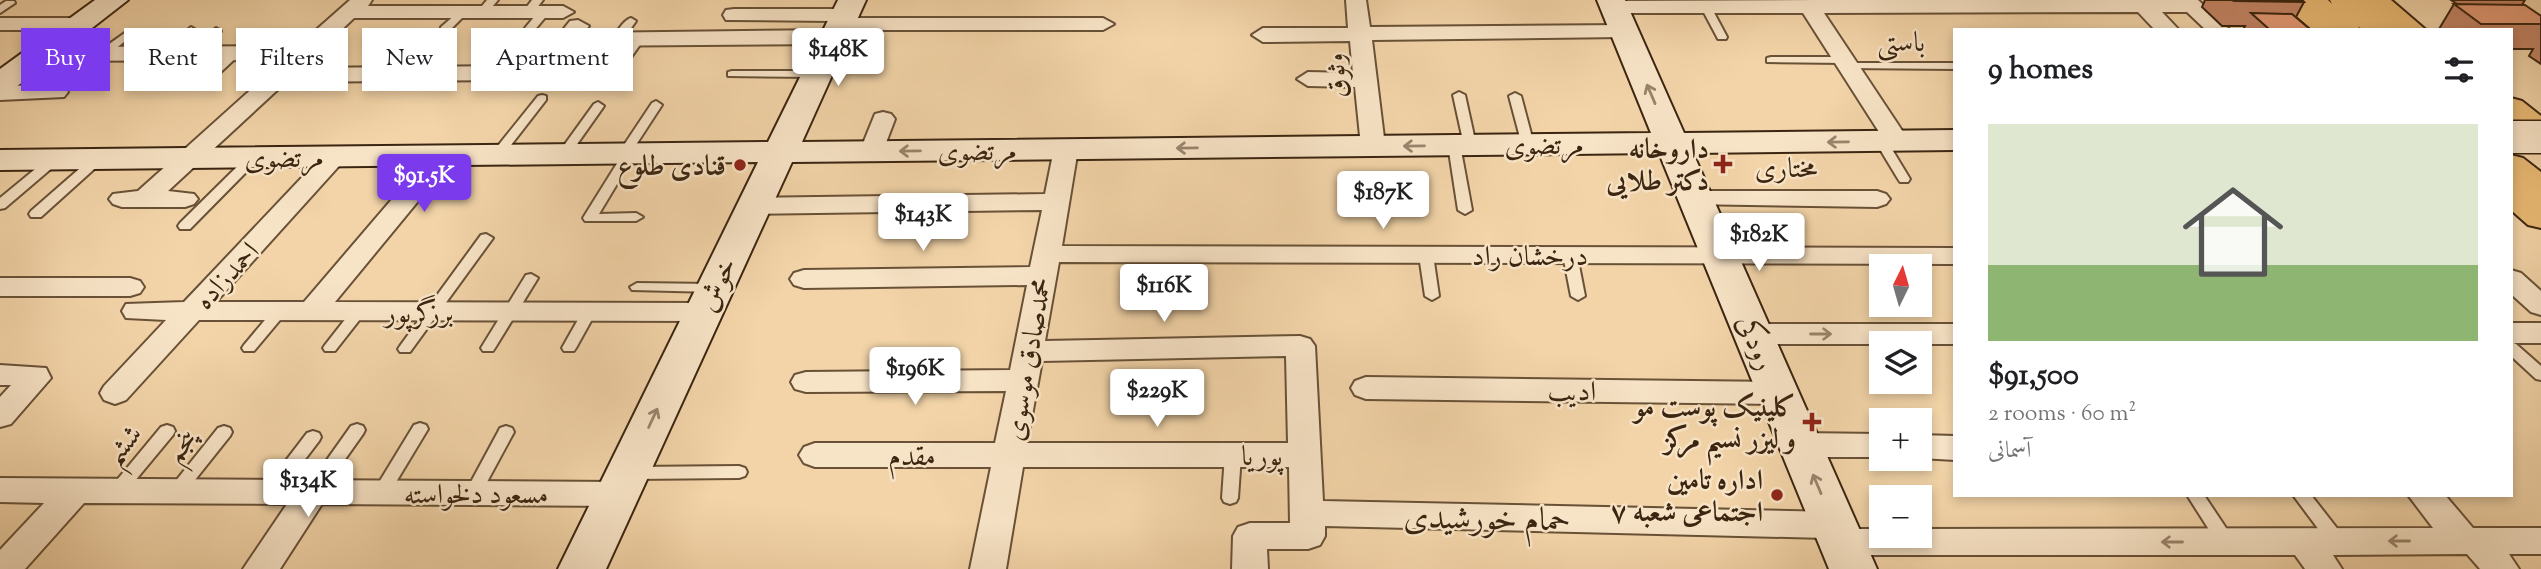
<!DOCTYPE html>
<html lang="en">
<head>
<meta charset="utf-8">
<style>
  :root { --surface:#fff; --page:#f2f2f2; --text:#202124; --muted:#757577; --line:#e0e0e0; --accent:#7c3aed }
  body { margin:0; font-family:"Sorts Mill Goudy",Amiri,serif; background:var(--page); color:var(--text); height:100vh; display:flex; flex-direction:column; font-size:26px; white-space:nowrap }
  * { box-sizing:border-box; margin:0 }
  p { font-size:23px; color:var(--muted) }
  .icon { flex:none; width:38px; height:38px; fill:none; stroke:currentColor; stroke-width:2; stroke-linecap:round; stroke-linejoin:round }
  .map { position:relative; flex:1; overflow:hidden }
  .panel { position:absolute; left:1953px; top:28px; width:560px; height:469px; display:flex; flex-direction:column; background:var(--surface); border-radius:0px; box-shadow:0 4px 10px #0003 }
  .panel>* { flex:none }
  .hud { position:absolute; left:21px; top:28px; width:665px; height:63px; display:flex; gap:14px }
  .needle { width:46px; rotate:5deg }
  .tools { position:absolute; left:1869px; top:254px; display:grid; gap:14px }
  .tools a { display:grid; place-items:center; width:63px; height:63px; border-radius:0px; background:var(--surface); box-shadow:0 4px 10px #0003; font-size:35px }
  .price { position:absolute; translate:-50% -60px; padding:0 16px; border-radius:7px; background:#fff; color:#222; font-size:23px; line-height:46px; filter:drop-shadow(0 2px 4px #0008) }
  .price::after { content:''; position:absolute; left:50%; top:42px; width:21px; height:16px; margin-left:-10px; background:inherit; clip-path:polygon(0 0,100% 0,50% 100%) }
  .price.on { background:var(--accent); color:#fff }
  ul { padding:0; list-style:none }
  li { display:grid; align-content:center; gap:14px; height:371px; padding:0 35px }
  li+li { border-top:2px solid var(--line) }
  li span { display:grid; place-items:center; height:217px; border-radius:0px; color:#555 }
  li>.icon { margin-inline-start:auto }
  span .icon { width:126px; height:126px; fill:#fffc; stroke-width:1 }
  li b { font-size:30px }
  h2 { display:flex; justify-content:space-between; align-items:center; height:84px; padding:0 35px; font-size:30px }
  .pill { padding:0 24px; border-radius:0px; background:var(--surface); box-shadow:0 4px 10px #0003; font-size:24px; line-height:63px }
  .pill.on { background:var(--accent); color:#fff }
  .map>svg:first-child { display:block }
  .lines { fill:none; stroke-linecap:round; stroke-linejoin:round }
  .lane-casing { stroke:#695137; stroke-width:4 }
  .street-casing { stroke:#695137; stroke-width:4 }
  .secondary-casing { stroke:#3b2511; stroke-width:4 }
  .primary-casing { stroke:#3b2511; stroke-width:4 }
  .highway-casing { stroke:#3b2511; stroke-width:4 }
  .lane { fill:#f7e3c6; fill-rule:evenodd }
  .street { fill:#f7e3c6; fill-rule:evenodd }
  .secondary { fill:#f7e3c6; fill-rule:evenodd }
  .primary { fill:#e9ba74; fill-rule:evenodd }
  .highway { fill:#e9ba74; fill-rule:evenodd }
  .secondary-bridge-casing { stroke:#3b2511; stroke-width:35; stroke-linecap:butt }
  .secondary-bridge { stroke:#f7e3c6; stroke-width:32 }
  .wall { fill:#c48566; stroke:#3b2511; stroke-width:2 }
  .building { fill:#e49b77; stroke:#3b2511; stroke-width:2 }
  .oneway { stroke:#99846c }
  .poi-dot { fill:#8f2418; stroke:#f7e3c6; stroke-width:2.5 }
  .labels { text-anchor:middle; stroke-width:5; stroke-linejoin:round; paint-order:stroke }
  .street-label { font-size:28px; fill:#3b2511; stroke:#f7e3c6 }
  .poi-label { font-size:28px; font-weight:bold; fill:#3b2511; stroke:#f7e3c6; text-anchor:end }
  .near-street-label { font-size:33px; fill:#3b2511; stroke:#f7e3c6 }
</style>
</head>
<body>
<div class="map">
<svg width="2541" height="569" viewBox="0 0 2541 569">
  <rect width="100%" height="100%" fill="#f2d4a8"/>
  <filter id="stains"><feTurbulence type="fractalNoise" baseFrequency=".00286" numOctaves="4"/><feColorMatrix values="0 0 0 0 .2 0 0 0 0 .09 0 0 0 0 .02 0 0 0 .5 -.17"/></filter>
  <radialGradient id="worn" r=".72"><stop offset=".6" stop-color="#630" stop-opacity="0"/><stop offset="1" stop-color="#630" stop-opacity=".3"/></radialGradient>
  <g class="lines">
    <defs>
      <g id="lane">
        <polygon points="487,0 498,0 486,14 478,14 477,12"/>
        <polygon points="532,0 543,0 532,14 524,14 523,12"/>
        <polygon points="6,1 14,1 15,3 0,13 0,5"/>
        <polygon points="1706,4 1711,7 1727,37 1726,39 1718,39 1717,37 1701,7"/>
        <polygon points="462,9 467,12 466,14 449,31 441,31 441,27"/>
        <polygon points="544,9 549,12 548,14 533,32 525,32 525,28 540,10"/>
        <path d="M631 18 636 21 622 41H614C613 35 624 20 631 18Z"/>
        <polygon points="191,27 196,30 195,32 142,79 134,79 134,75"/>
        <polygon points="216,28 221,31 220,33 195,56 187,56 187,52"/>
        <polygon points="129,30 134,33 133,35 106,56 98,56 98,52"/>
        <polygon points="639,36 644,39 627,63 619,63 617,61 635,37"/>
        <polygon points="235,50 241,53 239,55 208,84 200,84 200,80 231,51"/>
        <polygon points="1771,57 1844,57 1850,60 1844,63 1767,62 1767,58"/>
        <polygon points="1848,63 1955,63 1955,69 1844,68 1842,66"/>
        <polygon points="732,71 816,71 822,74 816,77 728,76 728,72"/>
        <polygon points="1459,92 1465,95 1476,145 1470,149 1464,145 1453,95"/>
        <polygon points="1515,93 1521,96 1534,145 1532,148 1524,148 1522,145 1509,96"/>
        <polygon points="542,95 546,96 546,100 501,158 493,158 491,155 493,152 538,96"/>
        <polygon points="656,101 662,105 632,151 635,154 599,214 636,213 643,217 636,221 585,221 583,218 621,157 618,154 652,103"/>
        <polygon points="598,102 604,106 568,157 560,157 558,154 560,151 594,104"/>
        <polygon points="1881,137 1887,141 1910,179 1908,182 1900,182 1898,179 1875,141"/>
        <polygon points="1454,141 1460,145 1472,210 1465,214 1458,210 1448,145"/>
        <polygon points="254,153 260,157 258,160 190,229 180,229 178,226 180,223 250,154"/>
        <polygon points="55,155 59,156 61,159 59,162 5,208 0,209 0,198 51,156"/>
        <polygon points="98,155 102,156 104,159 102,162 41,217 31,217 29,214 31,211 94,156"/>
        <polygon points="486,234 493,238 410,352 400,352 398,349 400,346 481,235"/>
        <polygon points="1426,251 1433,255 1439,296 1432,300 1425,296 1419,255"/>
        <polygon points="1570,251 1577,255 1585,296 1578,300 1571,296 1563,255"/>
        <polygon points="531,274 538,278 495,348 493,351 483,351 481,348 526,275"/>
        <polygon points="637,283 714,284 721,288 714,292 632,290 630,287"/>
        <polygon points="280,306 287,311 285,314 254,351 244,351 242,348 244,345 275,308"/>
        <polygon points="359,306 366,311 364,314 335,351 325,351 323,348 325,345 354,308"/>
        <polygon points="589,307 596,312 576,348 574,351 564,351 562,348 584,309"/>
        <polygon points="2511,342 2516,344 2541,366 2541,380 2536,379 2511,356"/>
        <polygon points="420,423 426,425 428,429 387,497 381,499 375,497 373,493 375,489 414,425"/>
        <polygon points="357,424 363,426 365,430 363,434 319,496 313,498 307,496 305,492 307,488 351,426"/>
        <polygon points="167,425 173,427 175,431 173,435 124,494 118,496 112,494 110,490 112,486 161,427"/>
        <polygon points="224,426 230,428 232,432 230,436 183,495 177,497 171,495 169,491 171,487 218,428"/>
        <polygon points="506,426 512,428 514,432 481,493 479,497 473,499 467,497 465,493 498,432 500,428"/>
        <polygon points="313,431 319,433 321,437 319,441 277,496 271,498 265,496 263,492 265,488 307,433"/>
        <polygon points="1233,449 1239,451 1241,455 1238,498 1236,502 1230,504 1224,502 1222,498 1225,455 1227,451"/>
        <polygon points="739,466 745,468 747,472 745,476 739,478 632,479 626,477 624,473 626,469 632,467"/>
        <polygon points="2187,495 2204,495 2232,537 2235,542 2232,547 2226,549 2220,547"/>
        <polygon points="2293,495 2311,495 2343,536 2346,541 2343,546 2337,548 2331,546"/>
      </g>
      <g id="street">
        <polygon points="350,0 372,0 368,6 563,6 574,12 563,18 354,18 301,68 507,66 518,73 507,80 286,82 168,191 194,194 198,199 194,204 185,207 122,207 113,204 109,199 113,194 138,191 284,60 40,61 29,54 40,47 298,46"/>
        <polygon points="1346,0 1366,0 1370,27 1624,25 1635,31 1624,37 1372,40 1385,146 1382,151 1364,151 1361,146 1355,87 1308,86 1297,79 1308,72 1353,73 1350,41 1263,42 1252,35 1263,28 1348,28"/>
        <polygon points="1816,0 2198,0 2230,30 2206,30 2187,12 2162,12 2179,30 2155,30 2138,12 1824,13 1909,141 1906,146 1888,146 1803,13 1614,13 1603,7 1614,1"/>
        <polygon points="734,9 844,9 852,10 853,18 1103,18 1114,24 1103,30 840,30 832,29 831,21 726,20 723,15 726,10"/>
        <polygon points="0,18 82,18 93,24 82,30 0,30"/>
        <polygon points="578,20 589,26 583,33 834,30 845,37 834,44 573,46 557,67 541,67 538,62 541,57 570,21"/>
        <polygon points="56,85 64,87 68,92 64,97 0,100 0,86"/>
        <polygon points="883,112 891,114 895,119 881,156 863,156 860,151 875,114"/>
        <path d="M1066 142 1075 144 1078 149 1062 246 1955 248V264L1059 262 1045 341 1300 336 1310 339 1315 346 1323 501 1834 512 1846 516 1851 525 1849 529H1881V536H1920V529L2433 528 2408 495H2445L2473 528H2541V554H2509L2519 569H2480L2467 554 2333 555 2342 569H2305L2295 555H1841L1829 551 1824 542 1826 538 1325 526V536L1320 545 1308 549H1267L1268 569H1232L1233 536 1238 527 1250 523H1290L1289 467H1023L1006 569H970L991 467H815L804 463 799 455 804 447 815 443H995L1006 391 806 392 795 389 791 382 795 375 806 372 1010 370 1027 285 804 288 794 285 790 279 794 273 804 270 1030 267 1042 210 752 214 743 212 739 206 743 200 752 198 1045 194 1054 149 1057 144ZM1286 356 1288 443H1027L1042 361Z"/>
        <polygon points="443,148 452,150 455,155 452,160 335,302 702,303 712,305 716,312 712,319 702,321 199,320 126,400 115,404 104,400 100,393 104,386 166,320 126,318 122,311 126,304 184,302 327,151 345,151 348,156 216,302 304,302 434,150"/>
        <polygon points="1695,191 1877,191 1886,194 1890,199 1886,204 1877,207 1686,204 1682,199 1686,194"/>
        <polygon points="2511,270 2521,273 2541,291 2541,315 2531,312 2511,294"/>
        <polygon points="0,278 130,278 140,281 144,287 140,293 130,296 0,296"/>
        <rect x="2511" y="323" width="30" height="20"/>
        <polygon points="1753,324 1955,324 1955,344 1753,344 1743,341 1738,334 1743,327"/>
        <polygon points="0,365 46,368 51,378 11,424 0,427 0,397 11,385 0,385"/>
        <polygon points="1366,377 1778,382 1789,386 1793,393 1789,400 1778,404 1366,399 1355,395 1351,388 1355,381"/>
        <polygon points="1800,433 1881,434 1881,457 1800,457 1789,453 1784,445 1789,437"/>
        <polygon points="1920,435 1955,436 1955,460 1920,458"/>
        <polygon points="0,478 617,482 629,485 634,494 629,503 617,506 322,504 280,569 243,569 287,504 84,503 25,569 0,569 0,550 44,503 0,502"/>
      </g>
      <g id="secondary">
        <polygon points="95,0 128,0 11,91 0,93 0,69"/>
        <polygon points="838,0 866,0 802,142 1651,133 1597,0 1625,0 1684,133 1955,130 1955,150 1693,153 1877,569 1829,569 1659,153 792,162 606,569 558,569 758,162 0,170 0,150 768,142"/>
      </g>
      <g id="primary">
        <polygon points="2271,0 2302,0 2335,30 2302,30"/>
        <polygon points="2359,0 2391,0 2426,30 2392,30"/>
        <polygon points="2511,98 2522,101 2541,116 2541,142 2529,139 2511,124"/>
        <polygon points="2511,181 2523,185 2541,199 2541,228 2528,225 2511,210"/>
      </g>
      <g id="highway">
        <polygon points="2296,0 2328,0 2332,4 2330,0 2362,0 2396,30 2363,30 2358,26 2361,30 2328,30"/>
        <polygon points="2511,155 2523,158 2541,172 2541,200 2529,196 2511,182"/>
      </g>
    </defs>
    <!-- lane casing -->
    <use href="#lane" class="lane-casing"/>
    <!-- street casing -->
    <use href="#street" class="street-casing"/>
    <!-- secondary casing -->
    <use href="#secondary" class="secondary-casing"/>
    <!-- primary casing -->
    <use href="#primary" class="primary-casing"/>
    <!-- highway casing -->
    <use href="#highway" class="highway-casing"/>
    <!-- lane -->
    <use href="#lane" class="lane"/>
    <!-- street -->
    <use href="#street" class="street"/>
    <!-- secondary -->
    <use href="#secondary" class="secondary"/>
    <!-- primary -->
    <use href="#primary" class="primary"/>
    <!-- highway -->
    <use href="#highway" class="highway"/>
    <defs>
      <polyline id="secondary-bridge" points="2511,137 2541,137"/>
    </defs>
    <!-- secondary-bridge casing -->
    <use href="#secondary-bridge" class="secondary-bridge-casing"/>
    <!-- secondary-bridge -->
    <use href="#secondary-bridge" class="secondary-bridge"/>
  </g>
  <!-- wall -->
  <g class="wall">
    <polygon points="2205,0 2302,0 2304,2 2296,17 2311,30 2243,30 2245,26 2222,26 2202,7"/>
    <polygon points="2451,0 2525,0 2522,5 2541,16 2541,64 2529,56 2533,49 2511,49 2511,30 2441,30 2439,29 2454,4 2457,4"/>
  </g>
  <!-- building -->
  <g class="building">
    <polygon points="2232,0 2302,0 2304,2 2234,1"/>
    <polygon points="2454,4 2525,5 2541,16 2541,24 2481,24"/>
    <polygon points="2251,13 2292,14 2311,30 2270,30"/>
  </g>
  <!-- one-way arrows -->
  <defs><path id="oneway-shaft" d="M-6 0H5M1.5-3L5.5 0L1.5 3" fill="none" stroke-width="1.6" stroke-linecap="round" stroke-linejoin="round" transform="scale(1.75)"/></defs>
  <g class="oneway">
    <use href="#oneway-shaft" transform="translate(1651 94) rotate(-113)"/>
    <use href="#oneway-shaft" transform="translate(1838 142) rotate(179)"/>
    <use href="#oneway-shaft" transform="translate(1414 146) rotate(179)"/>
    <use href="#oneway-shaft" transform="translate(1187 148) rotate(179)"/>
    <use href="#oneway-shaft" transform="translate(910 151) rotate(179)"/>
    <use href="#oneway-shaft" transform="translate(1821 334)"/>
    <use href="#oneway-shaft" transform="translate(653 418) rotate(-65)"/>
    <use href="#oneway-shaft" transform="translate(1817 484) rotate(-113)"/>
    <use href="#oneway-shaft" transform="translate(2399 541) rotate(180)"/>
    <use href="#oneway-shaft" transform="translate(2172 542) rotate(180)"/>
  </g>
  <!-- markers -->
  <g class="poi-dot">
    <path d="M1719.5 153.5h7v7h7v7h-7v7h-7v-7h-7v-7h7z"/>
    <circle cx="740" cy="165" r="7"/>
    <path d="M1808.5 411.5h7v7h7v7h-7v7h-7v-7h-7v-7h7z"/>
    <circle cx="1777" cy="495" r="7"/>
  </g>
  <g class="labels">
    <!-- street labels -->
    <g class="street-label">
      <text x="1901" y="51">باستی</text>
      <text transform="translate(1335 76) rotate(-96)" y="10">وثوق</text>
      <text transform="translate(1544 144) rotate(-1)" y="10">مرتضوی</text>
      <text transform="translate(977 150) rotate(-1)" y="10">مرتضوی</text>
      <text transform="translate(284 157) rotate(-1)" y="10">مرتضوی</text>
      <text x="1786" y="177">مختاری</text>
      <text x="1530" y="265">درخشان راد</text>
      <text transform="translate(226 275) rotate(-47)" y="10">احمدزاده</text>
      <text transform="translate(716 284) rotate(-65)" y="10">خوش</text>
      <text x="419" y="322">برزگرپور</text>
      <text transform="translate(1757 342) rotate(67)" y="10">رودکی</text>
      <text transform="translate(1027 359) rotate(-80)" y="10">محمدصادق موسوی</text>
      <text transform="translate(1572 390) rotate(1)" y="10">ادیب</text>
      <text transform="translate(122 444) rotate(-50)" y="10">ششم</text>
      <text transform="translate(180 445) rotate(-52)" y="10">پنجم</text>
      <text x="912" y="465">مقدم</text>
      <text x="1262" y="465">پوریا</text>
      <text x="476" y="503">مسعود دلخواسته</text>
    </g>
    <!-- poi labels -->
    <g class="poi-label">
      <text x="1709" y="158">داروخانه<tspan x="1709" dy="32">دکتر طلایی</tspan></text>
      <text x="726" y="175">قنادی طلوع</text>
      <text x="1796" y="416">کلینیک پوست مو<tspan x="1796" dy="32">و لیزر نسیم مرکز</tspan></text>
      <text x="1763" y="489">اداره تامین<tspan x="1763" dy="32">اجتماعی شعبه ۷</tspan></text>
    </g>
    <!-- near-street labels -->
    <g class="near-street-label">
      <text transform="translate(1487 517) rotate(1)" y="12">حمام خورشیدی</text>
    </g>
  </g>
  <rect width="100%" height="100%" filter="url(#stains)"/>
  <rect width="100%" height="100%" fill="url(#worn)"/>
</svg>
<div class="tools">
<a><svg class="needle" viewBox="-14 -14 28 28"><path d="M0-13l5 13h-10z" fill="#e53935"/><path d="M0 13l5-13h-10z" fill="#757577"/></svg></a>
<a><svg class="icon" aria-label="layers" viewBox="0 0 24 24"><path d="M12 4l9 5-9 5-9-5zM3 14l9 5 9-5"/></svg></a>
<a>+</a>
<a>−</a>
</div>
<b class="price" style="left:838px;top:88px">$148K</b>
<b class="price on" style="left:424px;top:214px">$91.5K</b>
<b class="price" style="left:1383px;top:231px">$187K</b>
<b class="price" style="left:923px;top:253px">$143K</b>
<b class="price" style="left:1759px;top:273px">$182K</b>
<b class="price" style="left:1164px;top:324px">$116K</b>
<b class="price" style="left:915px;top:407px">$196K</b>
<b class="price" style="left:1157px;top:429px">$229K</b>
<b class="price" style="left:308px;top:519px">$134K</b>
<div class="hud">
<a class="pill on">Buy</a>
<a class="pill">Rent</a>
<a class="pill">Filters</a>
<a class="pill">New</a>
<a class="pill">Apartment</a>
</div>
<section class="panel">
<h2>9 homes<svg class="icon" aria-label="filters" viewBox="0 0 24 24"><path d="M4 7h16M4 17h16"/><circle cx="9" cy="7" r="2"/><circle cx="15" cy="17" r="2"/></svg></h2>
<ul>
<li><span style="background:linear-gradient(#dfe7d0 65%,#8fb573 0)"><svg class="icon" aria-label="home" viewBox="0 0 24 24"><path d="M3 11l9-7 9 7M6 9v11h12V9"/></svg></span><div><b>$91,500</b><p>2 rooms · 60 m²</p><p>آسمانی</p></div></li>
</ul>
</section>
</div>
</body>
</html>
